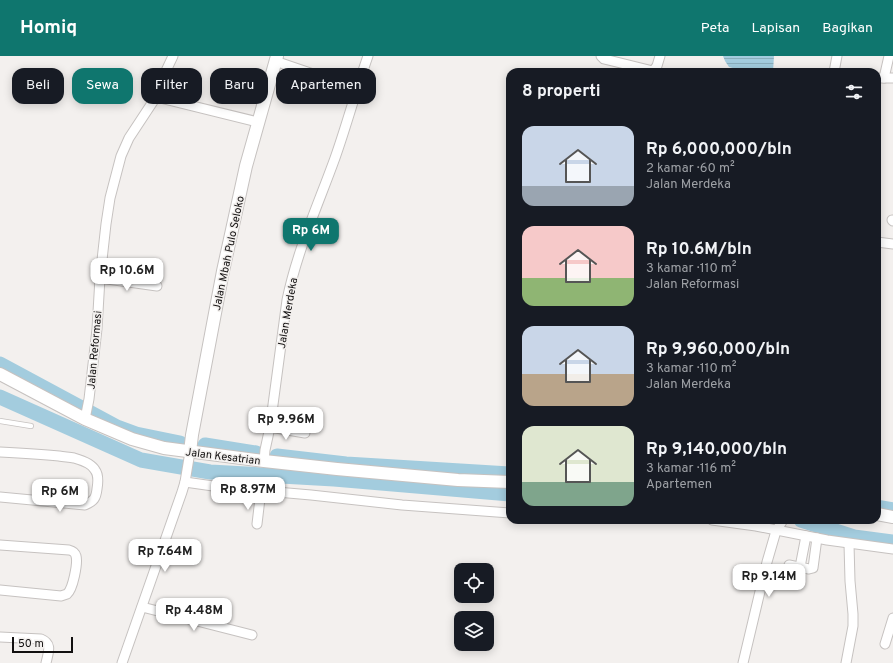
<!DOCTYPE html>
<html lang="id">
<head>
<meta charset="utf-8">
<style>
  :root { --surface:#171b24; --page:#20242c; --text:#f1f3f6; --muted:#9ea1a6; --accent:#0f766e }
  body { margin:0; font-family:Overpass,sans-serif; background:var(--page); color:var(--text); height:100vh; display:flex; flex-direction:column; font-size:15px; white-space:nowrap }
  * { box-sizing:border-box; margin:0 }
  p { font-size:13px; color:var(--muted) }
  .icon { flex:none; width:22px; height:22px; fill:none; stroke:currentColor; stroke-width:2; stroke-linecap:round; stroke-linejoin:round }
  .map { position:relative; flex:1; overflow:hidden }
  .drawer { position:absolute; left:506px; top:12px; width:375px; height:456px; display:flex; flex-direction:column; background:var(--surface); border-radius:12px; box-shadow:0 2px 10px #0003 }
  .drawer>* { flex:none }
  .guide { position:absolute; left:12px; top:12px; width:380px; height:36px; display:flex; gap:8px }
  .buttons { position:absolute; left:454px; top:507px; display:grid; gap:8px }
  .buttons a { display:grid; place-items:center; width:40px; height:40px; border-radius:8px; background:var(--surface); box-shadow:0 2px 10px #0003; font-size:20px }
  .scale { position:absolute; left:12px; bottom:10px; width:61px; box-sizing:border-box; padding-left:4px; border:2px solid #121010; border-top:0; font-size:11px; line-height:14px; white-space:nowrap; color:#121010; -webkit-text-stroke:3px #f3f0ee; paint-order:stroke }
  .price { position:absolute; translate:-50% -34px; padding:0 9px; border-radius:8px; background:#fff; color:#222; font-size:13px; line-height:26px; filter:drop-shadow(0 1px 2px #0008) }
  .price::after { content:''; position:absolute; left:50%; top:24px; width:12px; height:9px; margin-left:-6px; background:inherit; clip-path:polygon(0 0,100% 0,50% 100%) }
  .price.active { background:var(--accent); color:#fff }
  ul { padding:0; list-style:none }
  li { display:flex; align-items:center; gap:12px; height:100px; padding:0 16px }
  li span { display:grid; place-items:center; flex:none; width:112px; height:80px; border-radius:12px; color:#555 }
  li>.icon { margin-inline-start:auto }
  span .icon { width:48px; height:48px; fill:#fffc; stroke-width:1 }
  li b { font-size:17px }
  h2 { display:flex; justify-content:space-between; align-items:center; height:48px; padding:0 16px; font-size:17px }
  .pill { padding:0 14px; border-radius:12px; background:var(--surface); box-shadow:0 2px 10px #0003; font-size:14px; line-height:36px }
  .pill.active { background:var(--accent); color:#fff }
  header { display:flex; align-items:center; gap:24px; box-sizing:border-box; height:56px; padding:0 20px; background:var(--accent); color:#fff }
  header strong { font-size:19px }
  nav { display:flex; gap:22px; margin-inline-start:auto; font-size:14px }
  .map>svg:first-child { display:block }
  .water { fill:url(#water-rules) }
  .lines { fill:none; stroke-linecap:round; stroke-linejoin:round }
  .river { stroke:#a3ccde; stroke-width:15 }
  .service-casing { stroke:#c6c2c0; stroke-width:6 }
  .minor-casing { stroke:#c6c2c0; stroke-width:11 }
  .tertiary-casing { stroke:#c6c2c0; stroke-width:14 }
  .service { stroke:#fff; stroke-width:4.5 }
  .minor { stroke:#fff; stroke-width:9 }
  .tertiary { stroke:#fff; stroke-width:12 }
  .labels { text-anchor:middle; stroke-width:3; stroke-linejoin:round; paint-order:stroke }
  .street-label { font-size:11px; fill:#121010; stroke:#f3f0ee }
</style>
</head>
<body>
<header>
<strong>Homiq</strong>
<nav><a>Peta</a><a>Lapisan</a><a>Bagikan</a></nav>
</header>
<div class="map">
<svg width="893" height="607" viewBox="0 0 893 607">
  <defs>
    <pattern id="water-rules" width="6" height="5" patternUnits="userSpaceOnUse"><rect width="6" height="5" fill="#a3ccde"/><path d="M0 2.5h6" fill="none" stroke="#8baebd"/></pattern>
  </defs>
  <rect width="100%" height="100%" fill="#f3f0ee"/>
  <!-- water -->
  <polygon class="water" points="723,0 774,0 773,16 747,16 729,11 725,5"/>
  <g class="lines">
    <!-- river -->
    <g class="river">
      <polyline points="0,308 117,371 136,378 180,387"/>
      <polyline points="0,341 141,404 210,416 334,423 510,438"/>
      <polyline points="205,389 256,397"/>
      <polyline points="277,400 346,408 510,418"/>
      <polyline points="877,451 893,454"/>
      <polyline points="801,464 854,481 893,486"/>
    </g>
    <defs>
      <polyline id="service" points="0,365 31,370"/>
      <g id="minor">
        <polyline points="601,0 604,3 653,15 657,10 660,0"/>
        <polyline points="275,5 357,33"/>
        <polyline points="834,16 837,0"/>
        <polyline points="877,22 893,22"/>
        <polyline points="884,22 889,0"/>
        <polyline points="156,41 258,66"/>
        <polyline points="892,164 893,165"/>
        <polyline points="877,186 893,188"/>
        <polyline points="100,222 157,230"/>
        <polyline points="85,363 89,343 97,273 100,222 106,168 110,142 121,100 129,82 156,41 165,17 173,0"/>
        <polyline points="270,371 305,377"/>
        <path d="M0 396C20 397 39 398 59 400 64 401 69 401 74 402 81 404 92 408 95 414 99 419 98 427 97 433 96 442 94 445 85 449L0 441"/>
        <path d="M264 405 265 394 270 371 287 244C297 195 318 149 335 102 347 68 356 34 368 0"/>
        <polyline points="185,426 220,431 311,439 402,449 510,457"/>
        <polyline points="712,464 756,470 827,484 893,493"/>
        <polyline points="257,468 261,434"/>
        <path d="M0 489 69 494C73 495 75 496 76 500 78 507 73 533 67 538 67 538 61 540 61 540L0 534"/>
        <polyline points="789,509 809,513 813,512 817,482"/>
        <polyline points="800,511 806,480"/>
        <polyline points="142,551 252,579"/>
        <path d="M0 581 41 583C53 588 48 597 46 607"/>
        <polyline points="885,588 893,562"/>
        <polyline points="122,607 182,436 185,426 190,396"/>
        <polyline points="743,607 767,506 776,475 783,464"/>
        <polyline points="846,607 853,570 853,558 850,525 849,488"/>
      </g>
      <g id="tertiary">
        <polyline points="0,318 85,363 132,383 164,392 264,405 337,413 458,424 510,426"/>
        <polyline points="190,396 192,379 223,215 246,110 277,0"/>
        <polyline points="877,458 893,461"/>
      </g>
    </defs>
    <!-- service casing -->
    <use href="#service" class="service-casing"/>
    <!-- minor casing -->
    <use href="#minor" class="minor-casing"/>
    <!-- tertiary casing -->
    <use href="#tertiary" class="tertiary-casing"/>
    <!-- service -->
    <use href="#service" class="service"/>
    <!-- minor -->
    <use href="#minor" class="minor"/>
    <!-- tertiary -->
    <use href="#tertiary" class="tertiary"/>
  </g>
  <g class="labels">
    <!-- street labels -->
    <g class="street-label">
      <text transform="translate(228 197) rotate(-78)" y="4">Jalan Mbah Pulo Seloko</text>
      <text transform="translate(287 257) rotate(-80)" y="4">Jalan Merdeka</text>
      <text transform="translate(94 294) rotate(-85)" y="4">Jalan Reformasi</text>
      <text transform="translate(223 400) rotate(7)" y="4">Jalan Kesatrian</text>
    </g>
  </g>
</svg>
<div class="buttons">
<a><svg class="icon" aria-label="locate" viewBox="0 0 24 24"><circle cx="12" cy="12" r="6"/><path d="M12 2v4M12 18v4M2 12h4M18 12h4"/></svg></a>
<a><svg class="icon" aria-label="layers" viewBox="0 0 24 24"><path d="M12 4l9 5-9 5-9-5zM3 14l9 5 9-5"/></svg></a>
</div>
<div class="scale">50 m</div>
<b class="price active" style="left:311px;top:196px">Rp 6M</b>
<b class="price" style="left:127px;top:236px">Rp 10.6M</b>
<b class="price" style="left:286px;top:385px">Rp 9.96M</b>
<b class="price" style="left:248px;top:455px">Rp 8.97M</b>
<b class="price" style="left:60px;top:457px">Rp 6M</b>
<b class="price" style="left:165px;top:517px">Rp 7.64M</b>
<b class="price" style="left:769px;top:542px">Rp 9.14M</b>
<b class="price" style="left:194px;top:576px">Rp 4.48M</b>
<div class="guide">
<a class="pill">Beli</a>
<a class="pill active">Sewa</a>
<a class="pill">Filter</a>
<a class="pill">Baru</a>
<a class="pill">Apartemen</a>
</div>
<section class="drawer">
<h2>8 properti<svg class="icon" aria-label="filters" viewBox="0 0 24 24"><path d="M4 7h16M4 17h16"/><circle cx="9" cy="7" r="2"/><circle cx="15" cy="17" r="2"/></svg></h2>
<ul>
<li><span style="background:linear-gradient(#c9d6e8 75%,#9aa5b1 0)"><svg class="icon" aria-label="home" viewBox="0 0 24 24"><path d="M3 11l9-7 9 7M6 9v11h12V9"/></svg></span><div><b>Rp 6,000,000/bln</b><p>2 kamar · 60 m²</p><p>Jalan Merdeka</p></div></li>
<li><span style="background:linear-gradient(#f6c9c9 65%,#8fb573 0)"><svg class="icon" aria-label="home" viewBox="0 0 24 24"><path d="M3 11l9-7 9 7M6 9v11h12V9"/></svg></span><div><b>Rp 10.6M/bln</b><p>3 kamar · 110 m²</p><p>Jalan Reformasi</p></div></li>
<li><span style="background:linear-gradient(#c9d6e8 60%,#b9a48a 0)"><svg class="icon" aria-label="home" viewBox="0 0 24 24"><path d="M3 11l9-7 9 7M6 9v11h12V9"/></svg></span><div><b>Rp 9,960,000/bln</b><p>3 kamar · 110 m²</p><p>Jalan Merdeka</p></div></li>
<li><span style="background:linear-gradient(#dfe7d0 70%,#7fa58c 0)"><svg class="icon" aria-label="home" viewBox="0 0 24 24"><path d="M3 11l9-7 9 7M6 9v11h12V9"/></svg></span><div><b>Rp 9,140,000/bln</b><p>3 kamar · 116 m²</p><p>Apartemen</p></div></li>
</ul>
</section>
</div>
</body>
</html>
